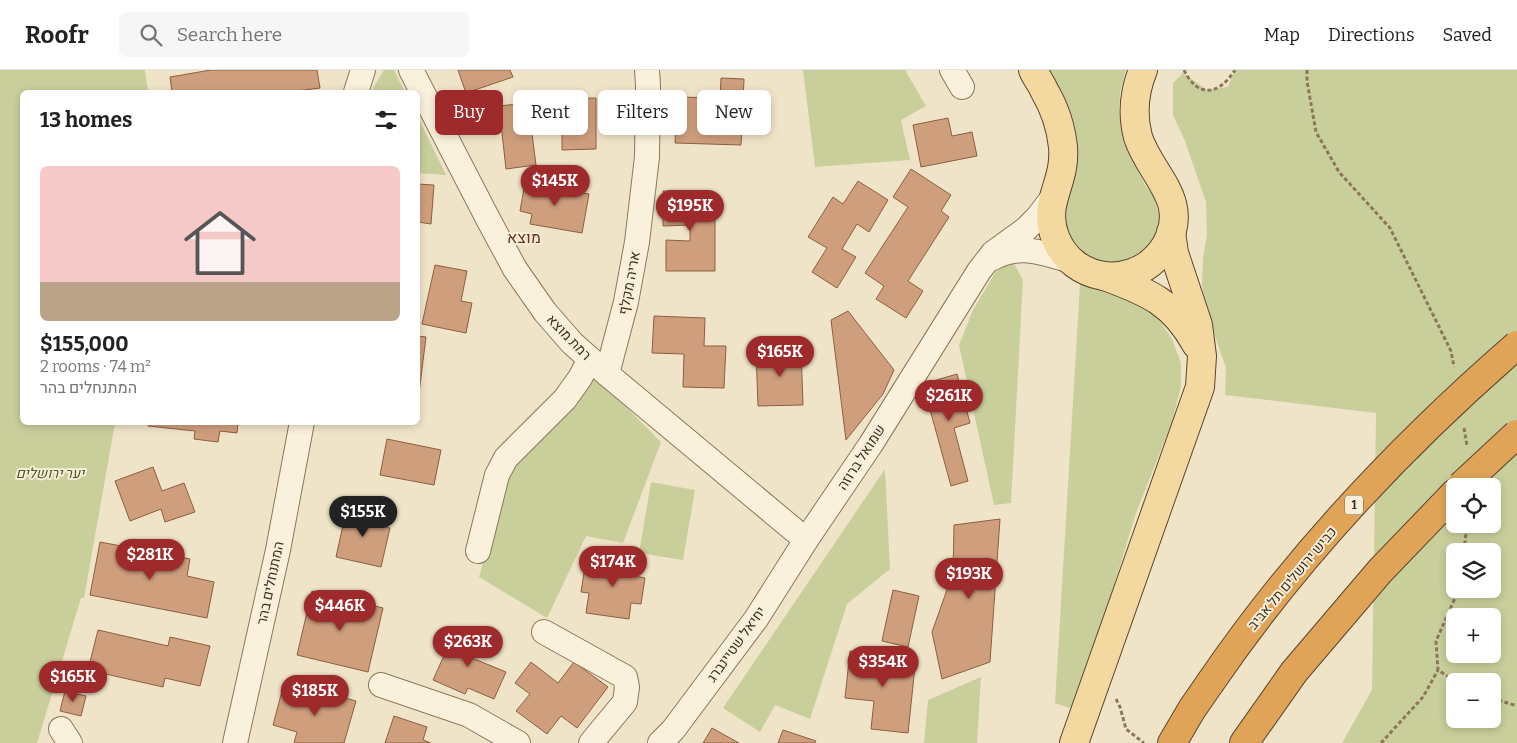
<!DOCTYPE html>
<html lang="en">
<head>
<meta charset="utf-8">
<style>
  :root { --surface:#fff; --page:#f6f6f6; --text:#222; --muted:#767676; --line:#e0e0e0; --accent:#9e2a2b }
  body { margin:0; font-family:Bitter,Heebo,serif; background:var(--page); color:var(--text); height:100vh; display:flex; flex-direction:column; font-size:19px; white-space:nowrap }
  * { box-sizing:border-box; margin:0 }
  p { font-size:16px; color:var(--muted) }
  .icon { flex:none; width:28px; height:28px; fill:none; stroke:currentColor; stroke-width:2; stroke-linecap:round; stroke-linejoin:round }
  .map { position:relative; flex:1; overflow:hidden }
  .details { position:absolute; left:20px; top:20px; width:400px; height:335px; display:flex; flex-direction:column; background:var(--surface); border-radius:8px; box-shadow:0 2px 8px #0003 }
  .details>* { flex:none }
  .top-card { position:absolute; left:435px; top:20px; width:475px; height:45px; display:flex; gap:10px }
  .controls { position:absolute; left:1446px; top:408px; display:grid; gap:10px }
  .controls a { display:grid; place-items:center; width:55px; height:55px; border-radius:8px; background:var(--surface); box-shadow:0 2px 8px #0003; font-size:25px }
  .price { position:absolute; translate:-50% -42px; padding:0 11px; border-radius:18px; background:var(--accent); color:#fff; font-size:16px; line-height:32px; filter:drop-shadow(0 1px 2px #0008) }
  .price::after { content:''; position:absolute; left:50%; top:30px; width:15px; height:11px; margin-left:-8px; background:inherit; clip-path:polygon(0 0,100% 0,50% 100%) }
  .price.selected { background:#222; color:#fff }
  ul { padding:0; list-style:none }
  li { display:grid; align-content:center; gap:10px; height:265px; padding:0 20px }
  li span { display:grid; place-items:center; height:155px; border-radius:8px; color:#555 }
  li>.icon { margin-inline-start:auto }
  span .icon { width:90px; height:90px; fill:#fffc; stroke-width:1 }
  li b { font-size:21px }
  h2 { display:flex; justify-content:space-between; align-items:center; height:60px; padding:0 20px; font-size:21px }
  .pill { padding:0 18px; border-radius:8px; background:var(--surface); box-shadow:0 2px 8px #0003; font-size:18px; line-height:45px }
  .pill.selected { background:var(--accent); color:#fff }
  header { display:flex; align-items:center; gap:30px; box-sizing:border-box; height:70px; padding:0 25px; background:var(--surface); border-bottom:1px solid var(--line) }
  header strong { font-size:24px }
  nav { display:flex; gap:28px; margin-inline-start:auto; font-size:18px }
  .search { width:350px; height:45px; background:var(--page); display:flex; align-items:center; gap:12px; box-sizing:border-box; padding:0 18px; border-radius:8px; color:var(--muted); font-size:19px }
  .map>svg:first-child { display:block }
  .green { fill:#c9cf9b; fill-rule:evenodd }
  .building { fill:#cf9f7d; stroke:#8d5f41 }
  .lines { fill:none; stroke-linecap:round; stroke-linejoin:round }
  .minor-casing { stroke:#8d765c; stroke-width:26 }
  .major-casing { stroke:#5b4430; stroke-width:30 }
  .highway-casing { stroke:#5b4430; stroke-width:30 }
  .path { stroke:#8d765c; stroke-width:3; stroke-dasharray:4 2.5; stroke-linecap:butt }
  .minor { stroke:#faf1dc; stroke-width:24 }
  .major { stroke:#f3d9a0; stroke-width:28 }
  .highway { stroke:#e0a458; stroke-width:28 }
  .highway-bridge-casing { stroke:#5b4430; stroke-width:30; stroke-linecap:butt }
  .highway-bridge { stroke:#e0a458; stroke-width:28 }
  .labels { text-anchor:middle; stroke-width:4; stroke-linejoin:round; paint-order:stroke }
  .shield { fill:#f7eed8; stroke:#756857; stroke-width:1 }
  .shield-label { font-size:12px; font-weight:bold; fill:#3d2e20 }
  .street-label { font-size:14px; fill:#3d2e20; stroke:#f7eed8 }
  .park-label { font-size:14px; font-style:italic; fill:#4d5a26; stroke:#f7eed8 }
  .quarter-label { font-size:16px; fill:#6b2e1e; stroke:#f7eed8 }
</style>
</head>
<body>
<header>
<strong>Roofr</strong>
<div class="search"><svg class="icon" aria-label="search" viewBox="0 0 24 24"><circle cx="10" cy="10" r="6"/><path d="M15 15l6 6"/></svg>Search here</div>
<nav><a>Map</a><a>Directions</a><a>Saved</a></nav>
</header>
<div class="map">
<svg width="1517" height="673" viewBox="0 0 1517 673">
  <rect width="100%" height="100%" fill="#f0e4c8"/>
  <!-- green -->
  <g class="green">
    <polygon points="0,0 145,0 148,22 22,22 22,352 115,353 84,528 81,528 37,673 0,673"/>
    <polygon points="384,0 394,0 405,22 372,22 373,18"/>
    <polygon points="803,0 905,0 926,36 901,50 910,90 815,97"/>
    <polygon points="1047,0 1126,0 1120,22 1119,40 1122,61 1126,77 1145,115 1154,126 1161,155 1155,171 1142,188 1112,197 1081,185 1070,169 1064,144 1077,99 1077,77 1075,57 1069,38"/>
    <path d="M1235 0H1517V673H1342L1372 620 1376 343 1225 325 1226 298 1206 240 1202 215 1203 187 1207 166 1206 132 1185 71 1173 45V13L1183 3 1207 20 1228 17ZM1455 416H1492V454H1455ZM1455 481H1492V519H1455ZM1455 546H1492V584H1455ZM1455 611H1492V649H1455Z"/>
    <polygon points="418,47 446,105 418,103"/>
    <polygon points="1013,192 1023,210 1011,433 994,435 959,275 973,240 996,201"/>
    <polygon points="1080,214 1123,227 1141,236 1160,251 1172,269 1181,293 1181,316 1172,352 1136,443 1076,640 1055,633"/>
    <polygon points="592,303 661,372 623,473 586,466 547,548 479,507 512,392"/>
    <polygon points="885,399 890,499 847,534 810,649 775,635 760,662 723,638"/>
    <polygon points="651,412 695,420 683,490 639,483"/>
    <polygon points="981,607 977,673 924,673 928,630"/>
  </g>
  <!-- building -->
  <g class="building">
    <polygon points="211,0 317,0 320,18 296,21 297,22 172,22 170,7"/>
    <polygon points="458,0 510,0 513,7 466,23"/>
    <polygon points="721,8 744,9 741,75 675,73 677,27 720,28"/>
    <polygon points="596,28 596,79 562,80 562,29"/>
    <polygon points="528,33 536,95 506,99 499,36"/>
    <polygon points="948,48 952,66 972,62 977,86 921,97 913,55"/>
    <polygon points="911,99 951,125 941,141 949,147 908,211 923,221 906,248 876,229 884,216 865,203 908,137 893,127"/>
    <polygon points="858,111 888,130 869,162 857,154 842,179 856,187 837,218 812,202 827,178 808,167 833,127 843,134"/>
    <polygon points="525,113 589,124 582,163 530,154 532,144 520,141"/>
    <polygon points="418,114 434,115 431,154 418,152"/>
    <polygon points="663,121 700,121 700,133 715,132 715,201 666,201 666,170 690,171 690,155 663,156"/>
    <polygon points="435,195 467,201 461,231 472,233 466,263 422,254"/>
    <polygon points="848,241 894,300 883,324 846,370 831,250"/>
    <polygon points="654,246 705,248 704,276 726,276 724,318 683,317 684,284 652,283"/>
    <polygon points="418,266 426,267 419,323 418,323"/>
    <polygon points="801,280 803,335 758,336 756,281"/>
    <polygon points="957,304 970,353 954,358 968,411 951,416 923,314"/>
    <polygon points="148,352 238,352 237,363 220,361 218,372 194,369 195,361 148,356"/>
    <polygon points="387,369 441,380 434,415 380,405"/>
    <polygon points="153,397 162,421 184,413 195,442 165,452 161,439 130,451 115,411"/>
    <polygon points="347,437 379,444 376,455 390,458 381,497 336,487"/>
    <polygon points="1000,449 990,592 942,609 932,562 953,503 954,455"/>
    <polygon points="100,472 190,489 187,506 214,512 207,548 90,525"/>
    <polygon points="595,486 636,493 634,506 645,508 641,534 631,533 629,549 586,543 589,523 581,522 584,503 592,504"/>
    <polygon points="893,520 919,526 908,577 882,571"/>
    <polygon points="312,521 383,538 368,602 297,585"/>
    <polygon points="456,559 480,570 472,588 506,602 494,629 468,618 465,624 433,610"/>
    <polygon points="98,560 168,576 170,567 210,576 200,616 165,608 163,617 88,600"/>
    <polygon points="850,581 916,587 908,663 871,659 874,631 845,628"/>
    <polygon points="531,592 558,613 574,592 608,617 577,658 561,646 547,664 516,641 530,624 515,613"/>
    <polygon points="65,621 86,626 81,646 60,641"/>
    <polygon points="282,621 317,631 320,621 356,631 344,673 294,673 297,662 273,655"/>
    <polygon points="394,646 427,657 423,670 431,673 385,673"/>
    <polygon points="712,658 739,673 703,673"/>
    <polygon points="783,660 816,671 815,673 778,673"/>
  </g>
  <g class="lines">
    <defs>
      <g id="minor">
        <polyline points="411,0 488,149 515,199 545,242 572,273 607,304 806,470"/>
        <polyline points="952,0 962,17"/>
        <polyline points="356,22 363,0"/>
        <path d="M993 188C1020 173 1044 183 1071 191"/>
        <polyline points="607,304 626,232 637,172 647,87 648,15 647,0"/>
        <polyline points="478,481 497,405 506,388 565,329 580,308 590,289"/>
        <polyline points="544,562 625,607 627,617 625,632 591,673"/>
        <polyline points="381,615 469,645 518,673"/>
        <polyline points="61,659 70,673"/>
        <polyline points="235,673 278,480 302,352"/>
        <polyline points="660,673 673,660 756,549 806,470 871,374 979,201 993,183 1026,159 1038,147 1056,123"/>
      </g>
      <g id="major">
        <path d="M1033 0C1036 7 1041 13 1044 20 1054 37 1061 57 1063 77 1065 101 1056 115 1052 136 1048 158 1058 181 1075 194 1091 206 1112 210 1132 203 1147 198 1158 188 1166 175 1191 130 1150 105 1138 67 1132 44 1134 22 1143 0"/>
        <path d="M1107 207C1148 222 1174 233 1196 274"/>
        <polyline points="1074,673 1200,317 1202,286 1198,255 1174,183 1171,162"/>
      </g>
      <g id="highway">
        <polyline points="1172,673 1192,639 1210,613"/>
        <polyline points="1244,673 1294,602 1380,501 1455,423"/>
      </g>
    </defs>
    <!-- minor casing -->
    <use href="#minor" class="minor-casing"/>
    <!-- major casing -->
    <use href="#major" class="major-casing"/>
    <!-- highway casing -->
    <use href="#highway" class="highway-casing"/>
    <!-- path -->
    <g class="path">
      <path d="M1184 0C1198 29 1219 25 1235 0"/>
      <polyline points="1307,0 1307,11 1316,62 1339,102 1390,158 1451,281 1454,297"/>
      <polyline points="1464,358 1467,376"/>
      <polyline points="1464,481 1467,454"/>
      <polyline points="1455,611 1438,600 1436,571 1459,519"/>
      <polyline points="1492,628 1517,636"/>
      <polyline points="1116,629 1120,637 1126,659 1144,673"/>
      <polyline points="1381,673 1423,627 1438,600"/>
    </g>
    <!-- minor -->
    <use href="#minor" class="minor"/>
    <!-- major -->
    <use href="#major" class="major"/>
    <!-- highway -->
    <use href="#highway" class="highway"/>
    <defs>
      <g id="highway-bridge">
        <polyline points="1461,416 1517,364"/>
        <path d="M1210 613C1296 487 1402 375 1517 275"/>
      </g>
    </defs>
    <!-- highway-bridge casing -->
    <use href="#highway-bridge" class="highway-bridge-casing"/>
    <!-- highway-bridge -->
    <use href="#highway-bridge" class="highway-bridge"/>
  </g>
  <g class="labels">
    <!-- shield labels -->
    <rect class="shield" x="1345" y="425.5" width="18" height="19" rx="4"/>
    <g class="shield-label">
      <text x="1354" y="439">1</text>
    </g>
    <!-- street labels -->
    <g class="street-label">
      <text transform="translate(629 213) rotate(-79)" y="5">אריה מקלף</text>
      <text transform="translate(569 267) rotate(46)" y="5">רמת מוצא</text>
      <text transform="translate(861 387) rotate(-57)" y="5">שמואל ברוזה</text>
      <text transform="translate(1292 508) rotate(-50)" y="5">כביש ירושלים תל אביב</text>
      <text transform="translate(270 513) rotate(-78)" y="5">המתנחלים בהר</text>
      <text transform="translate(736 574) rotate(-54)" y="5">יחיאל שטיינברג</text>
    </g>
    <!-- park labels -->
    <g class="park-label">
      <text x="50" y="408">יער ירושלים</text>
    </g>
    <!-- quarter labels -->
    <g class="quarter-label">
      <text x="524" y="173">מוצא</text>
    </g>
  </g>
</svg>
<div class="controls">
<a><svg class="icon" aria-label="locate" viewBox="0 0 24 24"><circle cx="12" cy="12" r="6"/><path d="M12 2v4M12 18v4M2 12h4M18 12h4"/></svg></a>
<a><svg class="icon" aria-label="layers" viewBox="0 0 24 24"><path d="M12 4l9 5-9 5-9-5zM3 14l9 5 9-5"/></svg></a>
<a>+</a>
<a>−</a>
</div>
<b class="price" style="left:555px;top:137px">$145K</b>
<b class="price" style="left:690px;top:162px">$195K</b>
<b class="price" style="left:780px;top:308px">$165K</b>
<b class="price" style="left:949px;top:352px">$261K</b>
<b class="price selected" style="left:363px;top:468px">$155K</b>
<b class="price" style="left:150px;top:511px">$281K</b>
<b class="price" style="left:613px;top:518px">$174K</b>
<b class="price" style="left:969px;top:530px">$193K</b>
<b class="price" style="left:340px;top:562px">$446K</b>
<b class="price" style="left:468px;top:598px">$263K</b>
<b class="price" style="left:883px;top:618px">$354K</b>
<b class="price" style="left:73px;top:633px">$165K</b>
<b class="price" style="left:315px;top:647px">$185K</b>
<div class="top-card">
<a class="pill selected">Buy</a>
<a class="pill">Rent</a>
<a class="pill">Filters</a>
<a class="pill">New</a>
</div>
<section class="details">
<h2>13 homes<svg class="icon" aria-label="filters" viewBox="0 0 24 24"><path d="M4 7h16M4 17h16"/><circle cx="9" cy="7" r="2"/><circle cx="15" cy="17" r="2"/></svg></h2>
<ul>
<li><span style="background:linear-gradient(#f6c9c9 75%,#b9a48a 0)"><svg class="icon" aria-label="home" viewBox="0 0 24 24"><path d="M3 11l9-7 9 7M6 9v11h12V9"/></svg></span><div><b>$155,000</b><p>2 rooms · 74 m²</p><p>המתנחלים בהר</p></div></li>
</ul>
</section>
</div>
</body>
</html>
